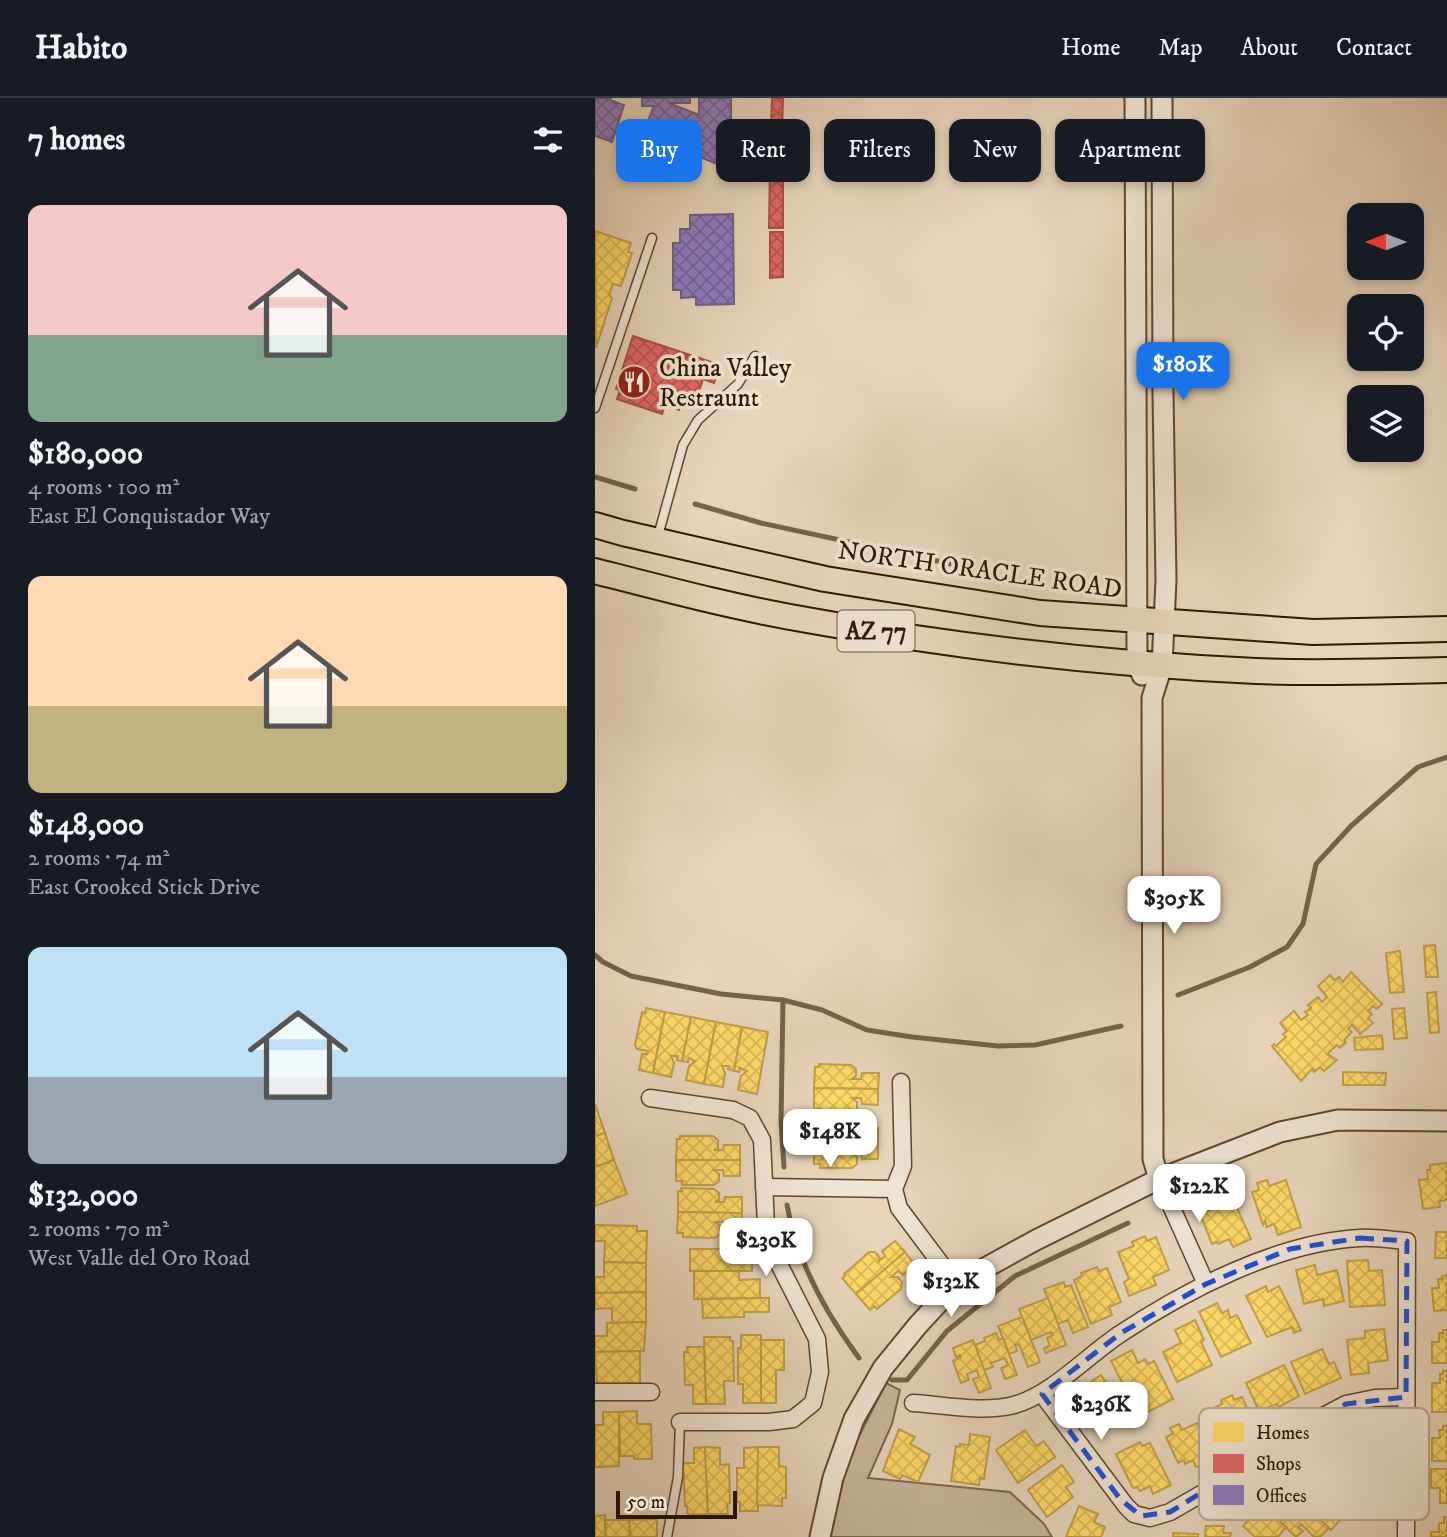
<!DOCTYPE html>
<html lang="en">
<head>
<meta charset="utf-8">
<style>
  :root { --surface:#171b24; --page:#242831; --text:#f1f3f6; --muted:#9ea1a6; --line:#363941; --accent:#1a73e8 }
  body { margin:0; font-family:"IM FELL DW Pica",serif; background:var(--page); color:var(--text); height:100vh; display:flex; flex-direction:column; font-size:26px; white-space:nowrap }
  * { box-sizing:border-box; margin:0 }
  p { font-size:23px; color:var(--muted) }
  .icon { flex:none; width:38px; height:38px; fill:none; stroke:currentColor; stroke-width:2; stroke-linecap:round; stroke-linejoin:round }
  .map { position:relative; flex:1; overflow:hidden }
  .details { display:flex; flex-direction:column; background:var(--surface); width:595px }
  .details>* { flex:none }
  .top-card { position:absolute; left:21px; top:21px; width:665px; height:63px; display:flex; gap:14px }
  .needle { width:46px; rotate:270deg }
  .fabs { position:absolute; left:752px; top:105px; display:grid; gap:14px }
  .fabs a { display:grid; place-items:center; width:77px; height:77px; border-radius:14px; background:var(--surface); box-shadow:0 4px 10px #0003; font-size:35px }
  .scale { position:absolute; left:21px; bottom:18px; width:121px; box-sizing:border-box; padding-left:7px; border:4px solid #2d1800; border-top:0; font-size:19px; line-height:24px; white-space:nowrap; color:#2d1800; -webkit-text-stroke:5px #efe3d2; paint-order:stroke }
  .price { position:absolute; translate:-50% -60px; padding:0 16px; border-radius:14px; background:#fff; color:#222; font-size:23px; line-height:46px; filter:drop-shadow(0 2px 4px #0008) }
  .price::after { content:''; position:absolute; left:50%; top:42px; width:21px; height:16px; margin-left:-10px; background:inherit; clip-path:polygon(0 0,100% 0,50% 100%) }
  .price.current { background:var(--accent); color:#fff }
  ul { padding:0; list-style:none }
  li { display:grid; align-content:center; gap:14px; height:371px; padding:0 28px }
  li span { display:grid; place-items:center; height:217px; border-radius:14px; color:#555 }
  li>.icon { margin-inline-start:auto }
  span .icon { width:126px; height:126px; fill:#fffc; stroke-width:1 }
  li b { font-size:30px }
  h2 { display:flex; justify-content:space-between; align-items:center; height:84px; padding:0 28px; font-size:30px }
  .pill { padding:0 24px; border-radius:14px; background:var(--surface); box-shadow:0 4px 10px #0003; font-size:24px; line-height:63px }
  .pill.current { background:var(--accent); color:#fff }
  header { display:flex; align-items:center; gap:42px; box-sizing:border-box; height:98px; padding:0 35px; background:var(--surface); border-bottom:2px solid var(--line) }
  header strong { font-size:33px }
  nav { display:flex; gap:38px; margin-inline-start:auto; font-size:24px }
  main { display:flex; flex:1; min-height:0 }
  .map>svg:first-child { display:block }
  .green { fill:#c7b49a; stroke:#7a664d; stroke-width:2 }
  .homes { fill:url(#homes-cross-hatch); stroke:#c09f47; stroke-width:2 }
  .shops { fill:url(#shops-cross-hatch); stroke:#aa4f47; stroke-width:2 }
  .offices { fill:url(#offices-cross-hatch); stroke:#715e88; stroke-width:2 }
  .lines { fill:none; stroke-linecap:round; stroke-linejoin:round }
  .stream { stroke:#77624a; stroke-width:5 }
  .service-casing { stroke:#5c472e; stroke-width:11 }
  .minor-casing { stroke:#5c472e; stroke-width:19 }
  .tertiary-casing { stroke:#5c472e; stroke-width:23 }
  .trunk-casing { stroke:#2d1800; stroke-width:28 }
  .service { stroke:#efe3d2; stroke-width:8 }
  .minor { stroke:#efe3d2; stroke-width:16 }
  .tertiary { stroke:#efe3d2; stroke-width:19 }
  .trunk { stroke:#e7d4ba; stroke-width:24 }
  .marked { fill:none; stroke:#1d4ed8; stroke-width:5; stroke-dasharray:14 9; stroke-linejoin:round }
  .labels { text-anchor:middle; stroke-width:7; stroke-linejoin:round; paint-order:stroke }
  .shield { fill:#efe3d2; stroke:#67553f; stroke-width:2 }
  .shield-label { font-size:24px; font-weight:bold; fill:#2d1800 }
  .poi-label { font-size:26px; fill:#2d1800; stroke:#efe3d2; text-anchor:start }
  .street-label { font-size:26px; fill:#2d1800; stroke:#efe3d2 }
  .key { fill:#efe3d2; stroke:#b5a693; stroke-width:2 }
  .key-label { font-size:19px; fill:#2d1800 }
</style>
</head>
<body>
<header>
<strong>Habito</strong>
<nav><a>Home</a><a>Map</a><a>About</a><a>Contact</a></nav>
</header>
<main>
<section class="details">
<h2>7 homes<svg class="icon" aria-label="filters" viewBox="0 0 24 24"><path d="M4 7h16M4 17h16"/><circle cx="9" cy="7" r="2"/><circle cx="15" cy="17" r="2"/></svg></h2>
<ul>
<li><span style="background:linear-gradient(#f6c9c9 60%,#7fa58c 0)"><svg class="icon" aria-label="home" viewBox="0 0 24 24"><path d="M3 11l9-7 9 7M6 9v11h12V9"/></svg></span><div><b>$180,000</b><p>4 rooms · 100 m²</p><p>East El Conquistador Way</p></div></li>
<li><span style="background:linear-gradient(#ffd9b3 60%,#c2b280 0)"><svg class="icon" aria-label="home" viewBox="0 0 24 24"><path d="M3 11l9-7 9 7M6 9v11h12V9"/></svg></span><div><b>$148,000</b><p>2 rooms · 74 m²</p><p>East Crooked Stick Drive</p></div></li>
<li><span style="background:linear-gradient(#bfe0f5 60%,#9aa5b1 0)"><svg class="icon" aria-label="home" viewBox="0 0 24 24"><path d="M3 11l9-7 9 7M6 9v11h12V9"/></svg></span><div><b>$132,000</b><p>2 rooms · 70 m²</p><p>West Valle del Oro Road</p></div></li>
</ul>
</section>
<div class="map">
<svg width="852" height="1439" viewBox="0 0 852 1439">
  <defs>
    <pattern id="homes-cross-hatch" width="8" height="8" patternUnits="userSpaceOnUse" patternTransform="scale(1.75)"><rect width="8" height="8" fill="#ffd966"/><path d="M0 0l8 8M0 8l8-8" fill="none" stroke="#dbba57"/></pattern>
    <pattern id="shops-cross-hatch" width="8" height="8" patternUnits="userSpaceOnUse" patternTransform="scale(1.75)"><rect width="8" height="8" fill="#e06666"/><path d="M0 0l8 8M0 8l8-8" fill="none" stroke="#b65352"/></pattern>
    <pattern id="offices-cross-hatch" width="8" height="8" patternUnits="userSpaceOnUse" patternTransform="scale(1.75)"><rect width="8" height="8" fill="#8e7cc3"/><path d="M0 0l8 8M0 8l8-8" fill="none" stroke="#74659c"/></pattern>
  </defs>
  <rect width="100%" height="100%" fill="#e7d4ba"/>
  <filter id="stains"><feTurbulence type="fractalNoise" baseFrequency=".00286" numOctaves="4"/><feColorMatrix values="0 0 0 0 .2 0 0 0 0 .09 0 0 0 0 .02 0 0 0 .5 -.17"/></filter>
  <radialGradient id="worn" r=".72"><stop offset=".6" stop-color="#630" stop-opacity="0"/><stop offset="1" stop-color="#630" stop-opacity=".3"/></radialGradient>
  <!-- green -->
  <polygon class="green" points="291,1285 305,1292 297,1326 273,1380 415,1394 449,1426 457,1439 235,1439 244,1385 256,1354"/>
  <!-- homes -->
  <g class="homes">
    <polygon points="0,133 36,145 33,154 37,155 26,188 18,186 14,197 17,200 1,250"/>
    <polygon points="840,847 843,879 831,879 829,848"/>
    <polygon points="805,853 809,894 795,895 791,855"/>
    <polygon points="756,874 787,906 782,911 778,908 773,913 777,916 773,920 778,925 765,936 757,927 753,931 757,934 749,942 751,944 745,950 742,947 732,956 742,962 729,973 725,969 719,974 717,971 706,983 677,948 679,946 681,948 691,939 688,936 692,933 685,925 699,913 706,922 713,917 710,914 716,910 713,907 723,899 727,904 732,899 723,888 735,877 739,882 744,879 748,884"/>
    <polygon points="841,894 844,934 835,935 832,895"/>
    <polygon points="51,910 70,914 58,975 44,972 47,956 52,956 53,953 42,951 40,947 47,914 50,915"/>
    <polygon points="809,910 812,940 799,941 797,911"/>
    <polygon points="70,914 96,919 87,963 82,962 83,958 76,958 79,965 76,979 58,975"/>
    <polygon points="96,919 121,924 109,986 91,982 94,968 100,963 94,960 93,964 87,963"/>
    <polygon points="121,924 147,929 139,973 133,971 134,968 127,968 130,975 128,989 109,986"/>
    <polygon points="147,929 173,934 162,996 143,992 146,978 152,973 145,970 144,974 139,973"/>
    <polygon points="787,937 788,951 760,952 759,940"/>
    <polygon points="224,966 256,967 261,971 261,978 257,981 266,981 267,975 284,975 283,991 219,990 220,969 224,969"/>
    <polygon points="748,974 791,975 790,987 748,987"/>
    <polygon points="219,990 283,991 283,1007 267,1006 266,1000 257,1000 262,1004 262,1012 257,1015 225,1015 225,1011 219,1011"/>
    <polygon points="0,1006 10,1035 0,1038"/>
    <polygon points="223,1021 256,1021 261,1025 261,1033 257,1035 266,1035 267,1029 283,1030 283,1045 219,1044 220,1023 224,1023"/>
    <polygon points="10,1035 19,1062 0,1069 0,1038"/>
    <polygon points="85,1038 118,1038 123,1042 123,1050 119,1052 128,1052 129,1047 145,1047 145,1062 81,1062 82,1041 85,1041"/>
    <polygon points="219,1044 283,1045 283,1061 267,1061 266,1055 257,1055 262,1059 262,1066 257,1070 225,1070 225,1066 219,1066"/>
    <polygon points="19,1062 32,1096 0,1108 0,1069"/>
    <polygon points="81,1062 145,1062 145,1078 129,1078 128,1072 119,1072 124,1076 124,1083 119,1087 87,1087 87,1083 81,1083"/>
    <polygon points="852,1065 852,1102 844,1103 845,1109 828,1111 824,1082 833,1081 832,1072 835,1072 835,1067"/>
    <polygon points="672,1082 674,1088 691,1082 706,1129 683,1137 679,1126 672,1129 670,1123 668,1127 657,1094 664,1092 662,1085"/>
    <polygon points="86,1090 119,1091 124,1095 124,1102 120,1104 129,1104 130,1099 147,1099 147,1115 83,1114 83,1093 87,1093"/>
    <polygon points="638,1101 656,1141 638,1149 634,1141 623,1146 622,1144 617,1146 605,1116"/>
    <polygon points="83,1114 147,1115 146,1130 130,1130 129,1124 120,1124 125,1128 125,1136 120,1140 88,1139 88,1135 82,1135"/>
    <polygon points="0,1127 42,1128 42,1133 52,1133 51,1165 9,1164 10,1143 0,1143"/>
    <polygon points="841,1134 852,1134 852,1160 840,1160"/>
    <polygon points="550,1138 552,1143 561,1139 574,1172 558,1179 561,1187 534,1198 529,1184 534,1181 523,1154 539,1148 537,1144"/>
    <polygon points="300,1143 310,1154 261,1196 247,1180 250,1178 249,1176 274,1154 280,1154 285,1160 283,1164 290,1158 287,1153"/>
    <polygon points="95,1151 133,1151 133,1157 157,1157 157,1173 95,1173"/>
    <polygon points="310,1154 320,1167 308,1177 303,1173 296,1179 303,1179 307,1184 306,1191 282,1211 279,1208 275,1212 261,1196"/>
    <polygon points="773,1162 774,1173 787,1172 790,1207 755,1209 752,1163"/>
    <polygon points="9,1164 51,1165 51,1194 0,1195 0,1179 9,1179"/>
    <polygon points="720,1167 722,1177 742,1172 749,1203 729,1208 728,1201 709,1206 701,1172"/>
    <polygon points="502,1169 504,1173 512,1170 526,1204 514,1209 517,1217 496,1226 479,1182 487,1178 486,1175"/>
    <polygon points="99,1173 144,1173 144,1182 165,1181 165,1200 99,1201"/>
    <polygon points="852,1177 852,1212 839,1213 837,1190 844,1190 843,1181 847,1181 847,1178"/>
    <polygon points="469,1184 470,1189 476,1187 493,1229 478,1235 473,1222 463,1226 449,1191"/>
    <polygon points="671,1188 673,1194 684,1188 706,1232 699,1235 697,1229 672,1239 651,1198"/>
    <polygon points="51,1194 51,1224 17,1225 17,1210 0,1211 0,1195"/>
    <polygon points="174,1200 174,1214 149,1214 149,1219 108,1220 107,1201"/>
    <polygon points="453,1200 471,1247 451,1255 449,1250 455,1248 452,1240 458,1237 456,1234 436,1242 424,1211"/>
    <polygon points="622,1205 627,1215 633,1212 635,1220 642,1217 656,1245 626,1259 604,1214"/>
    <polygon points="427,1219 445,1264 433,1269 424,1246 420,1247 422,1253 414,1256 403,1228"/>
    <polygon points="600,1222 609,1242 606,1244 617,1267 582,1284 568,1254 586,1245 580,1232"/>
    <polygon points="51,1224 49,1253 0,1254 0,1238 12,1238 12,1225"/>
    <polygon points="789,1231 793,1262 773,1265 774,1275 756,1277 752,1242 770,1240 770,1233"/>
    <polygon points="848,1232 852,1232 852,1265 837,1265 837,1244 844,1244 844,1235 848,1235"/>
    <polygon points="401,1235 404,1242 408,1240 422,1277 410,1281 406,1270 413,1267 410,1260 396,1265 398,1269 389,1272 380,1247 390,1243 389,1240"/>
    <polygon points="146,1237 166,1237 166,1305 148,1305 148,1286 143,1286 143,1250 146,1250"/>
    <polygon points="109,1239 135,1239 135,1243 138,1243 139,1283 129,1283 130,1306 111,1306"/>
    <polygon points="166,1242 189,1242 189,1272 181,1272 181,1305 166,1305"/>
    <polygon points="378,1242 396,1290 384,1295 378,1281 384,1279 382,1272 372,1276 374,1282 366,1285 358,1263 366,1259 365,1257 361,1259 358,1250"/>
    <polygon points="92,1249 109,1249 111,1306 98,1306 98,1287 90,1287 89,1254 93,1254"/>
    <polygon points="727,1251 734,1266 739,1264 746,1280 710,1296 696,1264"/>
    <polygon points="537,1252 543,1265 550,1261 553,1266 559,1263 578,1301 549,1316 545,1308 540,1310 516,1263"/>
    <polygon points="45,1253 45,1285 2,1286 0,1254"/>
    <polygon points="689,1267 704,1298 684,1309 682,1306 664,1313 651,1285"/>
    <polygon points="848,1273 852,1273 852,1314 837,1314 837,1285 845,1285 845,1276 848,1276"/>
    <polygon points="506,1277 530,1311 502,1330 481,1300 496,1290 493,1286"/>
    <polygon points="637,1297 639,1302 647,1299 660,1327 655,1330 656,1333 649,1336 653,1344 633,1353 614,1312 627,1306 626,1302"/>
    <polygon points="42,1313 42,1326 56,1326 57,1361 39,1361 39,1358 25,1358 24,1314"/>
    <polygon points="8,1314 24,1314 24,1368 0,1369 0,1327 8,1327"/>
    <polygon points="602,1325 619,1361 601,1369 598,1362 590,1366 589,1362 583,1365 571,1339 578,1336 575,1330 584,1326 587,1332"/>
    <polygon points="848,1328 852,1328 852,1363 837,1363 837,1340 845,1340 844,1332 848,1332"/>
    <polygon points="304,1331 320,1339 315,1346 335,1357 323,1384 307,1377 305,1381 288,1373"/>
    <polygon points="430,1332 441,1348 449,1343 460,1359 423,1385 401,1352"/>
    <polygon points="375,1336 395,1339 389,1381 385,1380 384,1387 356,1383 361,1348 365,1349 365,1346 374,1347"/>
    <polygon points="545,1344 547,1348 555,1345 576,1387 558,1396 555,1388 545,1393 542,1389 538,1390 521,1356"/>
    <polygon points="110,1349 113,1416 93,1417 92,1408 90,1408 88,1365 99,1365 99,1350"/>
    <polygon points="110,1349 125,1350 125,1367 134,1366 135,1405 132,1406 133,1416 113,1416"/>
    <polygon points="163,1349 163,1413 145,1413 145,1404 142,1404 142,1370 149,1370 149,1350"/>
    <polygon points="163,1349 184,1349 184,1368 191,1369 191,1400 187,1400 187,1408 162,1407"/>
    <polygon points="467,1367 479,1384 471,1389 478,1399 452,1419 433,1392"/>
    <polygon points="836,1371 852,1371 852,1405 845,1405 845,1390 836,1390"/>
    <polygon points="720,1380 740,1399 731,1409 745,1422 736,1432 699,1398"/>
    <polygon points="696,1395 734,1430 725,1439 719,1439 706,1426 703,1429 708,1433 701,1439 684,1423 688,1419 681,1412"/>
    <polygon points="667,1407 691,1429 683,1439 660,1439 648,1428"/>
    <polygon points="484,1408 503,1416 499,1424 510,1429 506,1439 471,1439"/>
    <polygon points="10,1417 11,1439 0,1439 0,1418"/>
    <polygon points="849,1419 852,1419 852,1439 836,1439 836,1434 844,1434 844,1425 849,1425"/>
    <polygon points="62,1421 62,1439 35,1439 34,1422"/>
    <polygon points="10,1422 34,1422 35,1439 11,1439"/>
    <polygon points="611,1428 629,1428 628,1435 636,1435 635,1439 610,1439"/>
    <polygon points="578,1435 603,1436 603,1439 578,1439"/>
  </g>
  <!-- shops -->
  <g class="shops">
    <polygon points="177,0 188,0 187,31 176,31"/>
    <polygon points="176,34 188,35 188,60 176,60"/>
    <polygon points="175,67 188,67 188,130 174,130"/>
    <polygon points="175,134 188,134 188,179 175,180"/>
    <polygon points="38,238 125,267 119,285 108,281 102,300 97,298 94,309 85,306 84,312 70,307 67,316 22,301 25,292 21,291"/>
  </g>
  <!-- offices -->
  <g class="offices">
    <polygon points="0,0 16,0 15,2 29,7 17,44 0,38"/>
    <polygon points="47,0 95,0 95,5 74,5 104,17 104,0 136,0 136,27 128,27 126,32 139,37 127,68 105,59 102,67 44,44 59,8 47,8"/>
    <polygon points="138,116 139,206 101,207 101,199 86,200 86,192 78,192 78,145 85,145 85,131 95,131 95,117"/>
  </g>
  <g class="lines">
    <!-- stream -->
    <g class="stream">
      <polyline points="0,379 40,391"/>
      <polyline points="100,406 166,425 366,468"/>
      <polyline points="0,857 8,864 36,878 126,896 188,902 227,912 272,932 317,939 403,948 440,947 526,928"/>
      <polyline points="583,897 655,869 692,849 708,826 721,766 756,728 823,669 852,659"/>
      <polyline points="188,902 186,1023 189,1069"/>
      <path d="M192 1107C202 1164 230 1214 264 1260"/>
      <polyline points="297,1282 312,1282 352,1233 420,1178 533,1125"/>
    </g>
    <defs>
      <g id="service">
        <polyline points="0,310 57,140"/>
        <polyline points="63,438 88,347 103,322 143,286 160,258"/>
        <polyline points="72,1439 83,1379 85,1324"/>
      </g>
      <g id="minor">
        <polyline points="306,984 308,1068 299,1091 304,1110 361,1186"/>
        <polyline points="55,1000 138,1012 155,1020 167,1042 171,1128 185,1168 222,1241 225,1274 218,1305 198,1321 174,1324 85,1324"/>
        <polyline points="564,1081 611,1186"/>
        <polyline points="169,1089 299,1091"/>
        <polyline points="0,1294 56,1294"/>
        <polyline points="447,1296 531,1408 539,1416 555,1420 575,1414 672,1358 719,1323 751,1306 780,1300 811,1299"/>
        <path d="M318 1305C350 1307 388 1315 419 1307 456 1297 492 1258 525 1236 591 1192 684 1144 765 1140 780 1139 797 1142 812 1143L811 1439"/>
      </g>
      <g id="tertiary">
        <polyline points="540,0 542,565 547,577"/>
        <polyline points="564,1081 558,1061 557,600 567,568 571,482 568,295 567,0"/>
        <polyline points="225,1439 238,1380 259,1321 288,1270 323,1227 361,1186 441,1142 564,1081 685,1034 743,1022 852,1023"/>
      </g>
      <g id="trunk">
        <polyline points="0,427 28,435 230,481 445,515 718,534 852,531"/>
        <path d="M0 473C70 491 141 510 212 522 360 549 511 566 661 573 724 576 788 573 852 572"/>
      </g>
    </defs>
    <!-- service casing -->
    <use href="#service" class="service-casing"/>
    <!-- minor casing -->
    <use href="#minor" class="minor-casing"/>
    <!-- tertiary casing -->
    <use href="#tertiary" class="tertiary-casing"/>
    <!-- trunk casing -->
    <use href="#trunk" class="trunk-casing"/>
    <!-- service -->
    <use href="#service" class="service"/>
    <!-- minor -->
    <use href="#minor" class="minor"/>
    <!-- tertiary -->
    <use href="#tertiary" class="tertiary"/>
    <!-- trunk -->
    <use href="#trunk" class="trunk"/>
  </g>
  <!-- marked area -->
  <path class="marked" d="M765 1140 812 1143 811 1299 751 1306 575 1414 546 1418 525 1401 447 1296 526 1235 611 1186 695 1151Z"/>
  <!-- icons -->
  <defs>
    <symbol id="restaurant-disc" viewBox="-11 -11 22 22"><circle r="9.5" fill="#8f2418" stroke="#efe3d2"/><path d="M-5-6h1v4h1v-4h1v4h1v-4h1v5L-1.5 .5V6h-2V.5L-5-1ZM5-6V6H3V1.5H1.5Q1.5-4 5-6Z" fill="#fff"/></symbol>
  </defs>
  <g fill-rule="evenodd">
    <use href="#restaurant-disc" x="20" y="265" width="38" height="38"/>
  </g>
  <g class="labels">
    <!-- shield labels -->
    <rect class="shield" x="242.5" y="512.5" width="77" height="41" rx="5"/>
    <g class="shield-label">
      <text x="281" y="541">AZ 77</text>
    </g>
    <!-- poi labels -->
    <g class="poi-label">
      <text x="64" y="278">China Valley<tspan x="64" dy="30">Restraunt</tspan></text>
    </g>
    <!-- street labels -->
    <g class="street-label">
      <text transform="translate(385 471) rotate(8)" y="9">NORTH ORACLE ROAD</text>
    </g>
  </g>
  <!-- legend -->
  <rect x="604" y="1310" width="230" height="112" rx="10" class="key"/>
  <rect x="618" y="1324" width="31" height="20" fill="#ffd966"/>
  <rect x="618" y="1356" width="31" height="19" fill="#e06666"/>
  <rect x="618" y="1387" width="31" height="20" fill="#8e7cc3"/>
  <g class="key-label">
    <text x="661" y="1341">Homes</text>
    <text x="661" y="1372">Shops</text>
    <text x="661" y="1404">Offices</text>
  </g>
  <rect width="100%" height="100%" filter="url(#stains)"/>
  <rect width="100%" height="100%" fill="url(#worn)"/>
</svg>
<div class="fabs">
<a><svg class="needle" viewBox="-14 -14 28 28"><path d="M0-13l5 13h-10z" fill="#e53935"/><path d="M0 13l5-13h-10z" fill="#9ea1a6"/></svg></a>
<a><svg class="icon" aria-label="locate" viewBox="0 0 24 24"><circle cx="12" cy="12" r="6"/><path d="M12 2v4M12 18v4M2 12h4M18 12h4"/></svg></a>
<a><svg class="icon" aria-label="layers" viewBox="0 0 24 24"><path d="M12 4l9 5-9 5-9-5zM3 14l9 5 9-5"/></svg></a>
</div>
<div class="scale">50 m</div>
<b class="price current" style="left:588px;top:304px">$180K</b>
<b class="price" style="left:579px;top:838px">$305K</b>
<b class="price" style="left:235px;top:1071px">$148K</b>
<b class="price" style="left:604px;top:1126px">$122K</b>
<b class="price" style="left:171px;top:1180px">$230K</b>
<b class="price" style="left:356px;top:1221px">$132K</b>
<b class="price" style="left:506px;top:1344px">$236K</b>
<div class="top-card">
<a class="pill current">Buy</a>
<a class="pill">Rent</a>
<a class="pill">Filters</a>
<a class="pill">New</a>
<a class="pill">Apartment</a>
</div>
</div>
</main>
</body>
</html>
